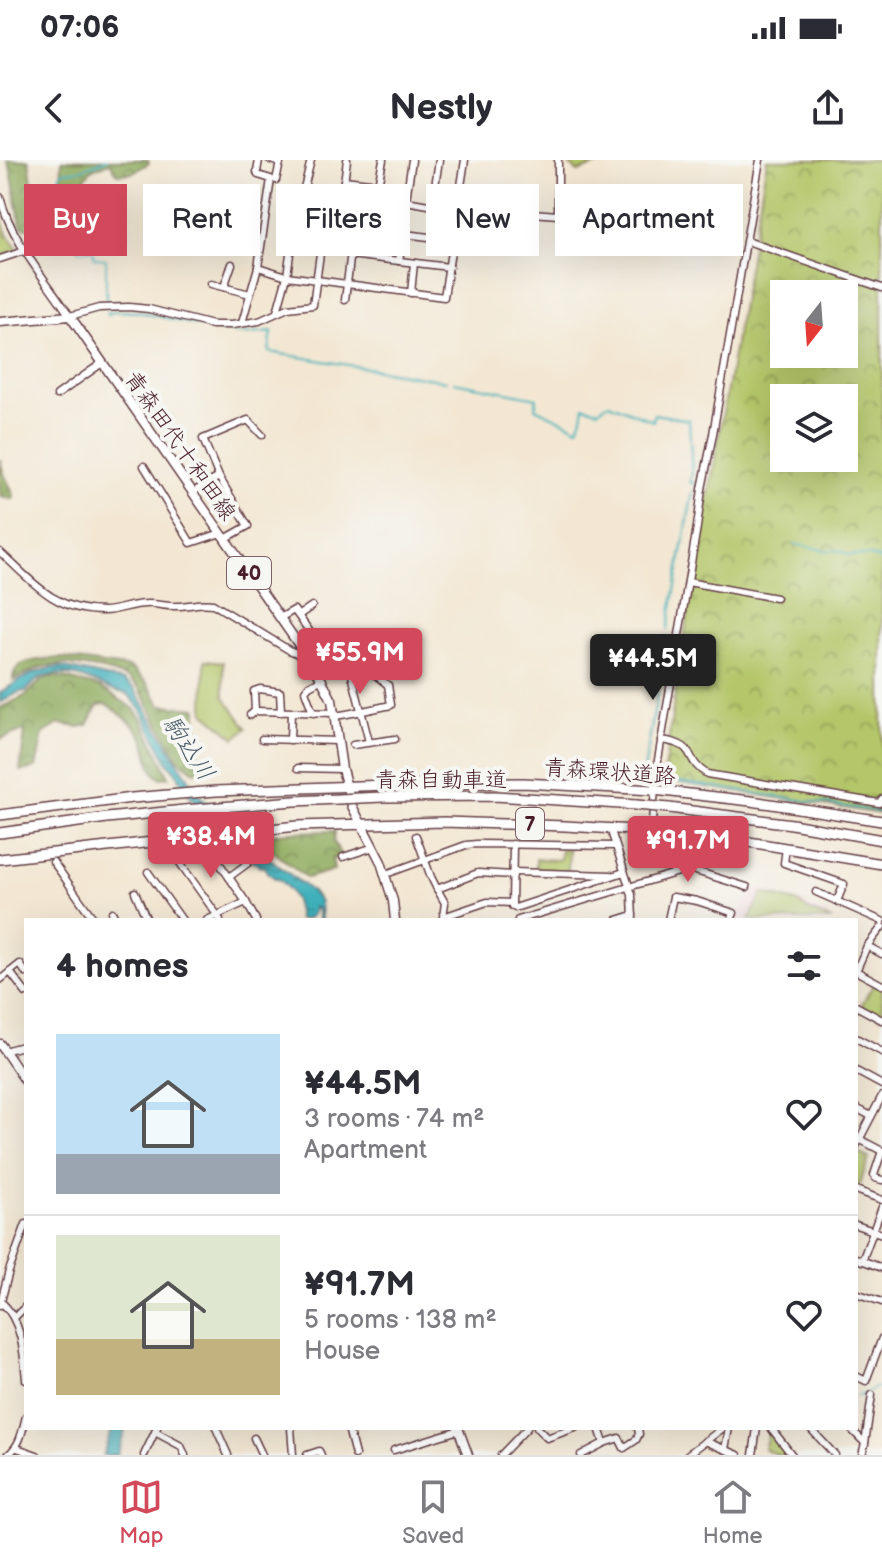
<!DOCTYPE html>
<html lang="en">
<head>
<meta charset="utf-8">
<style>
  :root { --surface:#fff; --page:#f7f7f7; --text:#2b2b33; --muted:#7c7c81; --line:#e1e1e2; --accent:#d1495b }
  body { margin:0; font-family:"Balsamiq Sans","Klee One",sans-serif; background:var(--page); color:var(--text); height:100vh; display:flex; flex-direction:column; font-size:30px; white-space:nowrap }
  * { box-sizing:border-box; margin:0 }
  p { font-size:26px; color:var(--muted) }
  .icon { flex:none; width:44px; height:44px; fill:none; stroke:currentColor; stroke-width:2; stroke-linecap:round; stroke-linejoin:round }
  .map { position:relative; flex:1; overflow:hidden }
  .sheet { position:absolute; left:24px; top:758px; width:834px; height:512px; display:flex; flex-direction:column; background:var(--surface); border-radius:0px; box-shadow:0 8px 32px #0002 }
  .sheet>* { flex:none }
  .banner { position:absolute; left:24px; top:24px; width:834px; height:72px; display:flex; gap:16px }
  .needle { width:52px; rotate:197deg }
  .tools { position:absolute; left:770px; top:120px; display:grid; gap:16px }
  .tools a { display:grid; place-items:center; width:88px; height:88px; border-radius:0px; background:var(--surface); box-shadow:0 8px 32px #0002; font-size:40px }
  .price { position:absolute; translate:-50% -68px; padding:0 18px; border-radius:8px; background:var(--accent); color:#fff; font-size:26px; line-height:52px; filter:drop-shadow(0 2px 4px #0008) }
  .price::after { content:''; position:absolute; left:50%; top:48px; width:24px; height:18px; margin-left:-12px; background:inherit; clip-path:polygon(0 0,100% 0,50% 100%) }
  .price.current { background:#222; color:#fff }
  ul { padding:0; list-style:none }
  li { display:flex; align-items:center; gap:24px; height:200px; padding:0 32px }
  li+li { border-top:2px solid var(--line) }
  li span { display:grid; place-items:center; flex:none; width:224px; height:160px; border-radius:0px; color:#555 }
  li>.icon { margin-inline-start:auto }
  span .icon { width:96px; height:96px; fill:#fffc; stroke-width:1 }
  li b { font-size:34px }
  h2 { display:flex; justify-content:space-between; align-items:center; height:96px; padding:0 32px; font-size:34px }
  .chip { padding:0 28px; border-radius:0px; background:var(--surface); box-shadow:0 8px 32px #0002; font-size:28px; line-height:72px }
  .chip.current { background:var(--accent); color:#fff }
  .status { display:flex; justify-content:space-between; align-items:center; height:56px; padding:0 40px; background:var(--surface); direction:ltr }
  .status svg { height:22px; fill:currentColor }
  header { display:flex; justify-content:space-between; align-items:center; height:104px; padding:0 32px; background:var(--surface); font-size:36px; font-weight:700 }
  .dock { display:flex; justify-content:space-around; align-items:center; height:112px; border-top:2px solid var(--line); background:var(--surface); font-size:22px; color:var(--muted) }
  .dock a { display:grid; justify-items:center; gap:4px }
  .dock .current { color:var(--accent) }
  .map>svg:first-child { display:block }
  .built { fill:#f5cfda }
  .green { fill:#b4c669; stroke:#7f724a; stroke-width:2 }
  .forest { fill:url(#forest-crowns); stroke:#6c6544; stroke-width:2 }
  .cemetery { fill:url(#cemetery-stones); stroke:#7f724a; stroke-width:2 }
  .park { fill:url(#park-crowns); stroke:#7f724a; stroke-width:2; fill-rule:evenodd }
  .water { fill:url(#water-ripples); stroke:#466873; stroke-width:2 }
  .lines { fill:none; stroke-linecap:round; stroke-linejoin:round }
  .stream { stroke:#41b1bb; stroke-width:2 }
  .minor-casing { stroke:#633d44; stroke-width:9 }
  .major-casing { stroke:#633d44; stroke-width:11 }
  .highway-casing { stroke:#633d44; stroke-width:12 }
  .minor { stroke:#fff; stroke-width:6 }
  .major { stroke:#fff; stroke-width:8 }
  .highway { stroke:#fff; stroke-width:9 }
  .highway-bridge-casing { stroke:#633d44; stroke-width:12; stroke-linecap:butt }
  .highway-bridge { stroke:#fff; stroke-width:9 }
  .labels { text-anchor:middle; stroke-width:8; stroke-linejoin:round; paint-order:stroke }
  .shield { fill:#f6f6f2; stroke:#7e6067; stroke-width:2 }
  .shield-label { font-size:20px; font-weight:bold; fill:#4a1f2b }
  .street-label { font-size:22px; fill:#4a1f2b; stroke:#f6f6f2 }
  .water-label { font-size:24px; font-style:italic; fill:#465965; stroke:#f6f6f2 }
</style>
</head>
<body>
<div class="status"><b>07:06</b><svg viewBox="0 0 49 12"><path d="M0 12V9h3v3zM5 12V6h3v6zM10 12V3h3v9zM15 12V0h3v12zM26 1h20v11H26zM47 4h2v5h-2z"/></svg></div>
<header><svg class="icon" aria-label="back" viewBox="0 0 24 24"><path d="M15 5l-7 7 7 7"/></svg>Nestly<svg class="icon" aria-label="share" viewBox="0 0 24 24"><path d="M12 15V3M7 8l5-5 5 5M5 13v7h14v-7"/></svg></header>
<div class="map">
<svg width="882" height="1295" viewBox="0 0 882 1295">
  <defs>
    <pattern id="forest-crowns" width="20" height="18" patternUnits="userSpaceOnUse" patternTransform="scale(2)"><rect width="20" height="18" fill="#8fab5d"/><path d="M2 6a3 3 0 1 1 6 0M12 15a3 3 0 1 1 6 0" fill="none" stroke="#778b4d"/></pattern>
    <pattern id="cemetery-stones" width="16" height="16" patternUnits="userSpaceOnUse" patternTransform="scale(2)"><rect width="16" height="16" fill="#b4c669"/><path d="M2 7V4a2 2 0 0 1 4 0v3zM10 15v-3a2 2 0 0 1 4 0v3z" fill="#94a057"/></pattern>
    <pattern id="park-crowns" width="20" height="18" patternUnits="userSpaceOnUse" patternTransform="scale(2)"><rect width="20" height="18" fill="#b4c669"/><path d="M2 6a3 3 0 1 1 6 0M12 15a3 3 0 1 1 6 0" fill="none" stroke="#94a057"/></pattern>
    <pattern id="water-ripples" width="26" height="14" patternUnits="userSpaceOnUse" patternTransform="scale(2)"><rect width="26" height="14" fill="#41b1bb"/><path d="M2 4q2-2 4 0t4 0M15 11q2-2 4 0t4 0" fill="none" stroke="#388f98"/></pattern>
  </defs>
  <rect width="100%" height="100%" fill="#f6f6f2"/>
  <filter id="ink" filterUnits="userSpaceOnUse"><feTurbulence type="fractalNoise" baseFrequency=".0125" numOctaves="2"/><feDisplacementMap in="SourceGraphic" scale="16" xChannelSelector="R" yChannelSelector="G"/><feConvolveMatrix kernelMatrix="1 2 1 2 8 2 1 2 1" color-interpolation-filters="sRGB"/></filter>
  <filter id="wash" filterUnits="userSpaceOnUse"><feTurbulence type="fractalNoise" baseFrequency=".006" numOctaves="4" result="noise"/><feDisplacementMap in="SourceGraphic" scale="32" xChannelSelector="R" yChannelSelector="G"/><feGaussianBlur stdDeviation="1.8" result="paint"/><feColorMatrix in="noise" values="0 0 0 0 0 0 0 0 0 0 0 0 0 0 0 0 0 1.4 0 .05"/><feComposite in="paint" operator="in"/></filter>
  <g filter="url(#wash)">
    <rect width="100%" height="100%" fill="#f3e7d3"/>
    <!-- built -->
    <polygon class="built" points="751,727 797,741 836,760 735,760"/>
    <!-- green -->
    <g class="green">
      <polygon points="564,0 611,0 578,12"/>
      <polygon points="205,500 223,502 224,536 247,568 235,578 204,552"/>
      <polygon points="763,733 796,742 810,751 832,760 749,760"/>
    </g>
    <!-- forest -->
    <g class="forest">
      <path d="M7 0H29L38 65C32 69 27 70 21 66L11 10Z"/>
      <path d="M62 0H148L149 3 132 13 117 14 111 3C94 7 89 8 82 25L61 23Z"/>
      <polygon points="0,299 3,312 14,335 13,339 0,337"/>
      <path d="M63 498 131 508 147 523 161 545 197 548 196 582 200 609 196 612 178 599 139 527 128 518 104 510 65 504 41 507 13 520C12 497 47 500 63 498Z"/>
      <path d="M55 516 100 527 133 548 142 559 169 617 160 618C146 609 150 591 143 578 138 566 117 551 106 544L98 545 88 565 78 567 59 564 43 574 36 608 20 611 25 571 16 573 0 579V548L25 536 42 520Z"/>
      <polygon points="335,671 334,682 341,696 332,699 334,710 307,718 255,677 286,672"/>
    </g>
    <!-- cemetery -->
    <polygon class="cemetery" points="0,54 7,74 18,90 0,97"/>
    <!-- park -->
    <g class="park">
      <path d="M767 0H882V654L681 623 668 619 664 612 680 500ZM784 134H844V194H784ZM784 238H844V298H784Z"/>
      <polygon points="561,688 569,689 568,711 536,709 536,699 560,700"/>
      <polygon points="874,823 882,828 882,857 861,846"/>
      <polygon points="856,992 869,998 858,1029 856,1028"/>
      <polygon points="769,1270 789,1295 778,1295 764,1289"/>
    </g>
    <!-- water -->
    <g class="water">
      <path d="M61 507 124 521 134 528 176 599 201 637 251 681 255 687 311 731 320 742 321 760H318V751L314 747C313 757 308 760 298 760 298 743 292 729 278 719 276 718 273 717 272 716 268 713 266 709 263 706L260 707 191 638 177 614 168 603 140 548 128 534 112 530 100 524 77 516 56 514 39 518 26 531 19 532 0 543V533C22 518 34 510 61 507Z"/>
      <polygon points="112,1268 126,1268 117,1295 103,1295"/>
    </g>
    <g class="lines">
      <!-- stream -->
      <g class="stream">
        <path d="M106 142V99L94 98 93 89 79 91C72 72 54 64 39 52 42 46 45 40 49 34 55 26 61 24 61 12L79 10 107 0"/>
        <polyline points="107,151 108,155 114,151 139,152 241,175 272,172 269,192 446,221"/>
        <polyline points="454,222 537,238 535,248 578,268 582,257 584,246 598,250 609,243 653,261 654,254 689,260 692,313 690,322 694,323 693,325"/>
        <polyline points="794,384 824,390 841,391 849,395 869,396 882,400"/>
        <polyline points="668,469 693,331"/>
        <polyline points="644,611 667,476"/>
        <polyline points="666,620 882,652"/>
        <polyline points="880,1223 882,1221"/>
        <polyline points="856,1236 866,1234 876,1227"/>
      </g>
    </g>
  </g>
  <g filter="url(#ink)">
    <g class="lines">
      <defs>
        <g id="minor">
          <polyline points="270,0 280,3 280,0"/>
          <polyline points="276,20 280,3"/>
          <polyline points="344,20 370,23"/>
          <polyline points="329,35 367,39"/>
          <path d="M0 37C12 82 44 117 70 156L99 148 129 147 149 149 212 165H232L259 161 288 148 313 145 324 64 453 80"/>
          <polyline points="342,37 347,0"/>
          <polyline points="406,41 457,50"/>
          <polyline points="432,46 439,0"/>
          <polyline points="458,47 558,55 558,0"/>
          <polyline points="343,66 346,37"/>
          <polyline points="372,69 375,40 383,0"/>
          <polyline points="401,72 412,0"/>
          <polyline points="747,81 882,128"/>
          <polyline points="350,95 449,107"/>
          <polyline points="0,99 24,91"/>
          <polyline points="399,101 403,73"/>
          <polyline points="258,107 287,116 444,137 465,0"/>
          <polyline points="211,124 250,134"/>
          <polyline points="224,127 232,104"/>
          <polyline points="411,133 414,103"/>
          <polyline points="345,140 354,67"/>
          <path d="M277 152 287 116 294 64 309 65C315 57 322 45 321 35L304 28 311 0"/>
          <polyline points="242,163 258,107 271,19 258,15 257,12 259,0"/>
          <polyline points="57,235 102,203"/>
          <polyline points="144,306 191,383 221,373"/>
          <polyline points="193,332 219,317"/>
          <polyline points="225,379 248,366 219,317 203,279 248,260 262,275"/>
          <path d="M0 392C33 422 54 451 103 451 118 451 131 444 146 444 156 443 166 447 176 446 190 446 198 442 213 444L289 490 307 497"/>
          <polyline points="688,422 776,438"/>
          <polyline points="299,455 312,446"/>
          <polyline points="280,458 294,450 318,483"/>
          <polyline points="339,491 358,505"/>
          <polyline points="255,551 254,531 260,529 280,532 281,552"/>
          <polyline points="313,553 305,531 309,526 322,519"/>
          <polyline points="250,555 255,551 335,553"/>
          <path d="M335 556C354 553 373 549 391 545L388 525 374 514 358 505 352 515 369 582"/>
          <polyline points="262,579 338,581"/>
          <polyline points="290,580 291,553"/>
          <path d="M661 580C700 585 682 599 707 614L879 643 882 639"/>
          <polyline points="353,585 395,579"/>
          <polyline points="298,608 342,609"/>
          <polyline points="610,668 632,735 633,760"/>
          <polyline points="651,671 658,600 697,367 702,329 713,274 760,0"/>
          <polyline points="416,676 431,717 437,729 478,713 513,715"/>
          <polyline points="786,688 784,703 844,724 837,741"/>
          <polyline points="343,697 374,687"/>
          <path d="M53 702C68 721 80 742 95 760"/>
          <polyline points="148,712 182,760"/>
          <polyline points="513,712 611,715"/>
          <polyline points="386,714 466,685 477,684 615,686"/>
          <polyline points="229,717 248,703"/>
          <polyline points="437,729 445,743 443,757 487,742 512,743"/>
          <polyline points="135,732 147,760"/>
          <polyline points="816,732 882,761"/>
          <polyline points="246,742 256,760"/>
          <polyline points="512,746 513,684"/>
          <polyline points="515,748 624,712"/>
          <polyline points="112,752 116,760"/>
          <polyline points="207,760 246,742 207,685 187,687 175,696 217,755 220,760"/>
          <polyline points="518,760 689,709 747,727"/>
          <polyline points="617,760 633,755"/>
          <polyline points="668,760 673,737 697,741 734,753 731,760"/>
          <polyline points="867,786 882,794"/>
          <polyline points="856,811 867,786 882,767"/>
          <polyline points="856,811 882,825"/>
          <polyline points="10,812 26,833"/>
          <polyline points="0,820 20,804 26,813"/>
          <polyline points="856,846 882,860"/>
          <polyline points="856,878 882,892"/>
          <polyline points="4,891 26,885"/>
          <polyline points="856,911 882,925"/>
          <polyline points="856,948 871,956"/>
          <polyline points="859,979 882,991"/>
          <polyline points="856,986 882,936"/>
          <polyline points="882,991 874,1015 875,1018 882,1020"/>
          <polyline points="856,1030 882,1040"/>
          <polyline points="856,1065 882,1074"/>
          <polyline points="856,1098 882,1108"/>
          <polyline points="862,1101 882,1047"/>
          <polyline points="856,1133 882,1142"/>
          <path d="M1 1142C22 1160 24 1194 26 1220"/>
          <polyline points="0,1145 9,1111 26,1064"/>
          <polyline points="14,1158 26,1146"/>
          <polyline points="856,1216 866,1221 882,1178"/>
          <polyline points="216,1268 228,1295"/>
          <polyline points="291,1268 293,1295"/>
          <polyline points="348,1268 355,1295"/>
          <polyline points="537,1268 547,1278 575,1268"/>
          <polyline points="599,1268 604,1283"/>
          <polyline points="771,1268 792,1295"/>
          <polyline points="810,1268 835,1295"/>
          <polyline points="850,1268 865,1283 862,1295"/>
          <polyline points="155,1272 181,1286 185,1295"/>
          <polyline points="254,1278 262,1295"/>
          <polyline points="705,1281 738,1295"/>
          <polyline points="865,1283 872,1235"/>
          <polyline points="17,1288 37,1295"/>
          <polyline points="725,1289 729,1268"/>
          <polyline points="394,1290 459,1270"/>
          <path d="M8 1295C21 1284 22 1272 26 1256"/>
          <polyline points="144,1295 157,1268"/>
          <polyline points="307,1295 319,1291 321,1295"/>
          <polyline points="501,1295 527,1268"/>
          <polyline points="581,1295 604,1283 619,1278 624,1288 636,1280 639,1274 638,1268"/>
          <polyline points="687,1295 723,1268"/>
          <polyline points="753,1295 757,1268"/>
        </g>
        <g id="major">
          <polyline points="0,162 70,156 317,511 332,540 342,609 352,646 381,702 393,741 395,760"/>
          <polyline points="0,884 26,922"/>
          <polyline points="458,1268 468,1295"/>
        </g>
        <g id="highway">
          <polyline points="383,637 495,636 636,645"/>
          <polyline points="669,648 792,664 882,680"/>
          <polyline points="0,655 132,638 216,631 416,624 523,623 654,630 751,641 882,661"/>
          <polyline points="0,673 107,658 184,650"/>
          <polyline points="0,699 297,666 444,662 565,666 651,671 749,682 882,704"/>
        </g>
      </defs>
      <!-- minor casing -->
      <use href="#minor" class="minor-casing"/>
      <!-- major casing -->
      <use href="#major" class="major-casing"/>
      <!-- highway casing -->
      <use href="#highway" class="highway-casing"/>
      <!-- minor -->
      <use href="#minor" class="minor"/>
      <!-- major -->
      <use href="#major" class="major"/>
      <!-- highway -->
      <use href="#highway" class="highway"/>
      <defs>
        <g id="highway-bridge">
          <polyline points="636,645 669,648"/>
          <polyline points="184,650 294,641 383,637"/>
        </g>
      </defs>
      <!-- highway-bridge casing -->
      <use href="#highway-bridge" class="highway-bridge-casing"/>
      <!-- highway-bridge -->
      <use href="#highway-bridge" class="highway-bridge"/>
    </g>
  </g>
  <g class="labels">
    <!-- shield labels -->
    <g class="shield">
      <rect x="227" y="397" width="44" height="32" rx="6"/>
      <rect x="516" y="648" width="28" height="32" rx="6"/>
    </g>
    <g class="shield-label">
      <text x="249" y="420">40</text>
      <text x="530" y="671">7</text>
    </g>
    <!-- street labels -->
    <g class="street-label">
      <text transform="translate(181 285) rotate(55)" y="8">青森田代十和田線</text>
      <text transform="translate(610 611) rotate(4)" y="8">青森環状道路</text>
      <text x="441" y="627">青森自動車道</text>
    </g>
    <!-- water labels -->
    <g class="water-label">
      <text transform="translate(189 588) rotate(56)" y="8">駒込川</text>
    </g>
  </g>
</svg>
<div class="tools">
<a><svg class="needle" viewBox="-14 -14 28 28"><path d="M0-13l5 13h-10z" fill="#e53935"/><path d="M0 13l5-13h-10z" fill="#7c7c81"/></svg></a>
<a><svg class="icon" aria-label="layers" viewBox="0 0 24 24"><path d="M12 4l9 5-9 5-9-5zM3 14l9 5 9-5"/></svg></a>
</div>
<b class="price" style="left:360px;top:536px">¥55.9M</b>
<b class="price current" style="left:653px;top:542px">¥44.5M</b>
<b class="price" style="left:211px;top:720px">¥38.4M</b>
<b class="price" style="left:688px;top:724px">¥91.7M</b>
<div class="banner">
<a class="chip current">Buy</a>
<a class="chip">Rent</a>
<a class="chip">Filters</a>
<a class="chip">New</a>
<a class="chip">Apartment</a>
</div>
<section class="sheet">
<h2>4 homes<svg class="icon" aria-label="filters" viewBox="0 0 24 24"><path d="M4 7h16M4 17h16"/><circle cx="9" cy="7" r="2"/><circle cx="15" cy="17" r="2"/></svg></h2>
<ul>
<li><span style="background:linear-gradient(#bfe0f5 75%,#9aa5b1 0)"><svg class="icon" aria-label="home" viewBox="0 0 24 24"><path d="M3 11l9-7 9 7M6 9v11h12V9"/></svg></span><div><b>¥44.5M</b><p>3 rooms · 74 m²</p><p>Apartment</p></div><svg class="icon" aria-label="heart" viewBox="0 0 24 24"><path d="M12 20l-8-8c-3-5 5-10 8-4 3-6 11-1 8 4z"/></svg></li>
<li><span style="background:linear-gradient(#dfe7d0 65%,#c2b280 0)"><svg class="icon" aria-label="home" viewBox="0 0 24 24"><path d="M3 11l9-7 9 7M6 9v11h12V9"/></svg></span><div><b>¥91.7M</b><p>5 rooms · 138 m²</p><p>House</p></div><svg class="icon" aria-label="heart" viewBox="0 0 24 24"><path d="M12 20l-8-8c-3-5 5-10 8-4 3-6 11-1 8 4z"/></svg></li>
</ul>
</section>
</div>
<nav class="dock">
<a class="current"><svg class="icon" aria-label="map" viewBox="0 0 24 24"><path d="M3 6l6-2 6 2 6-2v14l-6 2-6-2-6 2zM9 4v14M15 6v14"/></svg>Map</a>
<a><svg class="icon" aria-label="saved" viewBox="0 0 24 24"><path d="M7 4h10v16l-5-4-5 4z"/></svg>Saved</a>
<a><svg class="icon" aria-label="home" viewBox="0 0 24 24"><path d="M3 11l9-7 9 7M6 9v11h12V9"/></svg>Home</a>
</nav>
</body>
</html>
